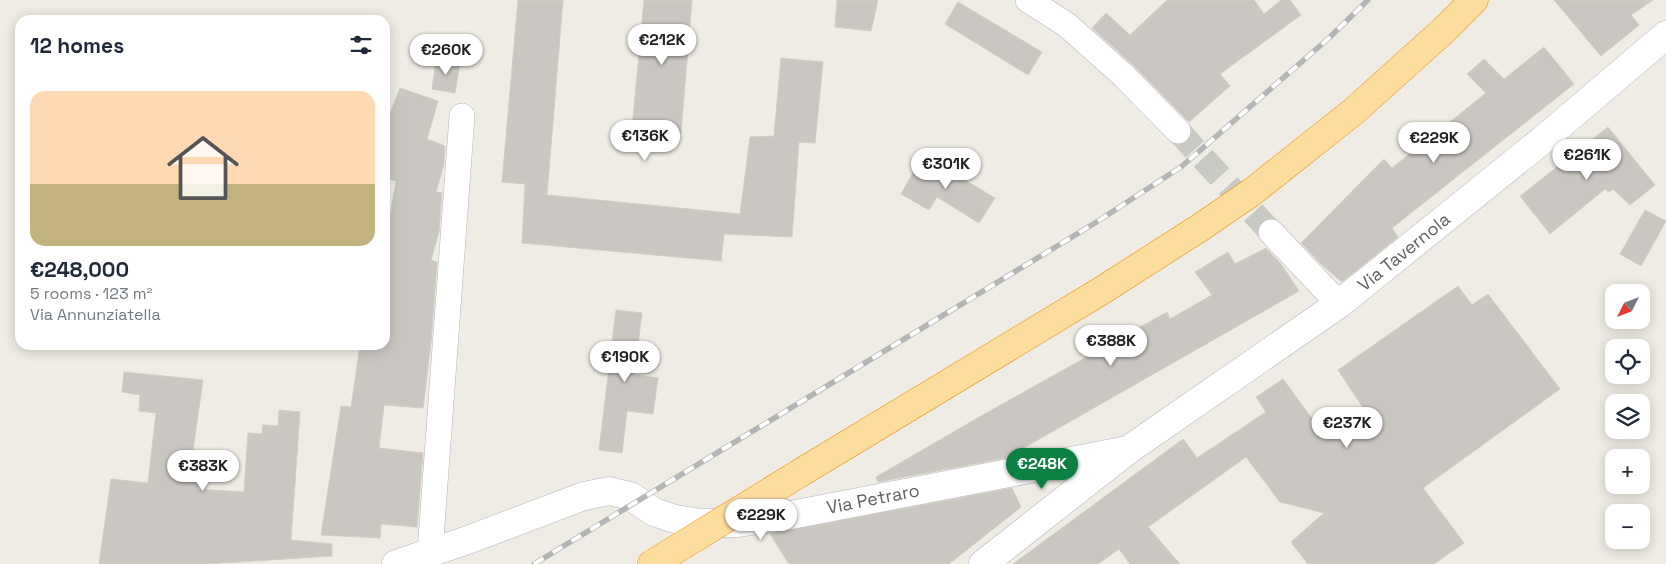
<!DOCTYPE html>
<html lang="en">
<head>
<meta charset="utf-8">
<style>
  :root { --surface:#fff; --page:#f6f6f7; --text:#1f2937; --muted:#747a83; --accent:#0b8043 }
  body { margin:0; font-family:"Space Grotesk",sans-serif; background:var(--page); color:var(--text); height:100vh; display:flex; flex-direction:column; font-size:19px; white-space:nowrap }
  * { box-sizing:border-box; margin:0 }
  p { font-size:16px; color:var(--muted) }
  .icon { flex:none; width:28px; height:28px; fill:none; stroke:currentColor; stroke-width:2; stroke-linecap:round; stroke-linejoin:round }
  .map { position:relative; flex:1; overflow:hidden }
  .drawer { position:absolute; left:15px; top:15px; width:375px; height:335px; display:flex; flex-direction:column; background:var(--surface); border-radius:15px; box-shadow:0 2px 12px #0003 }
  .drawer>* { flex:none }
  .needle { width:32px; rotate:228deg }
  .fabs { position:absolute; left:1605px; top:284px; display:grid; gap:10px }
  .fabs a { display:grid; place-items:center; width:45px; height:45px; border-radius:10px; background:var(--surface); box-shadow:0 2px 12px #0003; font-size:25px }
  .price { position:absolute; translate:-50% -42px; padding:0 11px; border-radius:18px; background:#fff; color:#222; font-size:16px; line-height:32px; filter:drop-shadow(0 1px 2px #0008) }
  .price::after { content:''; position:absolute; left:50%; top:30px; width:15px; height:11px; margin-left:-8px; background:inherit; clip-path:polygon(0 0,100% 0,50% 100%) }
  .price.on { background:var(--accent); color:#fff }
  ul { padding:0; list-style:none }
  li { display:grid; align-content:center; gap:10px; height:265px; padding:0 15px }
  li span { display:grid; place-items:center; height:155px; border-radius:15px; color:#555 }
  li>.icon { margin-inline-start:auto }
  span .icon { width:90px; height:90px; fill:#fffc; stroke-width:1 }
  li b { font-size:21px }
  h2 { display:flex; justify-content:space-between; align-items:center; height:60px; padding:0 15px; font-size:21px }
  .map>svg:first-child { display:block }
  .building { fill:#cac7c2; stroke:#d4cdc3 }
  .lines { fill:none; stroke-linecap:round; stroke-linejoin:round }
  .minor-tunnel { stroke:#cacac5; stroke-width:25; stroke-dasharray:25 12; stroke-linecap:butt }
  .minor-casing { stroke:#b2b6ba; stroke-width:26 }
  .tertiary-casing { stroke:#b2b6ba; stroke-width:29 }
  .secondary-casing { stroke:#b1b6ba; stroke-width:29 }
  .trunk-casing { stroke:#f28a02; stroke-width:29 }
  .minor { stroke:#fff; stroke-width:25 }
  .tertiary { stroke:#fff; stroke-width:28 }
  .secondary { stroke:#fff; stroke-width:28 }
  .trunk { stroke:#fddd9d; stroke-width:28 }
  .rail-casing { stroke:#b4b5b5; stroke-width:5.5 }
  .rail { stroke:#fff; stroke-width:4; stroke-dasharray:11; stroke-linecap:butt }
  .trunk-bridge-casing { stroke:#f28a02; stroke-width:29; stroke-linecap:butt }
  .trunk-bridge { stroke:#fddd9d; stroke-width:28 }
  .labels { text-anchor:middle; stroke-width:4; stroke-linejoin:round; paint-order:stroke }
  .street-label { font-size:18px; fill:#5d6265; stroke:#fff }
</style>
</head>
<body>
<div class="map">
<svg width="1666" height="564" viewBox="0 0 1666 564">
  <rect width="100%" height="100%" fill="#efece5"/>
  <!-- building -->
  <g class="building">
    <polygon points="518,0 563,0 547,195 740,214 750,137 774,136 781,58 823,62 815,143 799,142 792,237 724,234 721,261 522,243 525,184 502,182"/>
    <polygon points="644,0 692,0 681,133 632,129"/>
    <polygon points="837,0 878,0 871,31 835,27"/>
    <polygon points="1167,0 1254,0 1264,14 1281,0 1290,0 1301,15 1220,74 1230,86 1189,122 1133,65 1092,28 1106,13 1130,35"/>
    <polygon points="1554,0 1653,0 1631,15 1639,25 1601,56"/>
    <polygon points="958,2 1042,52 1028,75 945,24"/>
    <polygon points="1544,47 1574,84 1392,228 1398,237 1342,282 1322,265 1301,243 1384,159 1392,168 1486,93 1467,74 1484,59 1504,79"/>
    <polygon points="436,60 460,63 455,93 432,89"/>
    <polygon points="400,88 438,101 427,139 445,146 444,164 436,192 442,193 439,232 431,260 437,262 431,342 423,408 384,405 379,448 423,453 417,527 381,524 380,538 321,535 341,406 351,407 360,345 385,345 385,245 396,181 385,178 385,126"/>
    <polygon points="1608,127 1655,185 1630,205 1613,189 1609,192 1605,189 1550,234 1520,196"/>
    <polygon points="923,155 995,198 979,223 937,197 929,210 901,194"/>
    <polygon points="1645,210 1666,221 1641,266 1620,254"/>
    <polygon points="1266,248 1281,264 1299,291 1006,458 878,482 876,477 981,416 1167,312 1170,319 1212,295 1195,272 1228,252 1235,264"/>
    <polygon points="1458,286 1472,305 1488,294 1560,389 1423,488 1464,543 1434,564 1308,564 1291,542 1324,513 1280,502 1246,457 1148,527 1180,564 1130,564 1119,549 1098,564 1013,564 1183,439 1197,458 1266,412 1256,397 1283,379 1324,435 1364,409 1338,370"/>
    <polygon points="616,310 642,313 634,375 658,378 653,414 627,411 622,453 599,450"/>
    <polygon points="124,372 203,380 193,450 204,452 198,489 244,492 248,433 262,434 263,425 278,426 279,410 300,412 291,540 332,544 332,556 207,564 99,564 111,479 148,483 156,413 139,411 140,395 122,392"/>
    <polygon points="1012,488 1021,507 949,564 789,564 770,534"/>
  </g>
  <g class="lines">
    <!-- minor-tunnel -->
    <polyline class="minor-tunnel" points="1178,131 1271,232"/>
    <defs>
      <g id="minor">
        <polyline points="1028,0 1067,25 1123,75 1178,131"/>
        <polyline points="1271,232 1339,304"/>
        <polyline points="430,552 462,116"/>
      </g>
      <polyline id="tertiary" points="396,564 465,541 584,496 609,491 630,496 654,512 675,519 701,523 738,523 786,516 1128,450"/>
      <polyline id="secondary" points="983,564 1128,450 1339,304 1545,138 1666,35"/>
      <g id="trunk">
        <polyline points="800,473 1101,291 1201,227 1252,192 1354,111 1444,30 1474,0"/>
        <polyline points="652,564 683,545"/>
      </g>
    </defs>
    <!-- minor casing -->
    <use href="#minor" class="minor-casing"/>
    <!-- tertiary casing -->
    <use href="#tertiary" class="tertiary-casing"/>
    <!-- secondary casing -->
    <use href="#secondary" class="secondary-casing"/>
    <!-- trunk casing -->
    <use href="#trunk" class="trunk-casing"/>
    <!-- minor -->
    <use href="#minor" class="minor"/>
    <!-- tertiary -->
    <use href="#tertiary" class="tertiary"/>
    <!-- secondary -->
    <use href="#secondary" class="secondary"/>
    <!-- trunk -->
    <use href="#trunk" class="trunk"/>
    <defs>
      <polyline id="rail" points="534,564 1095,223 1181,167 1329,38 1368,0"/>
    </defs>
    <!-- rail casing -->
    <use href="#rail" class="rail-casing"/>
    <!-- rail -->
    <use href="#rail" class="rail"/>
    <defs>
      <polyline id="trunk-bridge" points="683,545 800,473"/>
    </defs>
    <!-- trunk-bridge casing -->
    <use href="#trunk-bridge" class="trunk-bridge-casing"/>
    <!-- trunk-bridge -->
    <use href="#trunk-bridge" class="trunk-bridge"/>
  </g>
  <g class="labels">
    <!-- street labels -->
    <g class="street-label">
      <text transform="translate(1404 252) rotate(-39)" y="6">Via Tavernola</text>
      <text transform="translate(873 499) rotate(-11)" y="6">Via Petraro</text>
    </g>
  </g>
</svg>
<div class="fabs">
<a><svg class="needle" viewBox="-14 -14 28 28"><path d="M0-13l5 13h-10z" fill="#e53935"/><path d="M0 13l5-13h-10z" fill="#747a83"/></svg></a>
<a><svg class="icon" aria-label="locate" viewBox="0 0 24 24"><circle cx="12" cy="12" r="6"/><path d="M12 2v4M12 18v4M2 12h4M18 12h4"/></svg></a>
<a><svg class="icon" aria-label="layers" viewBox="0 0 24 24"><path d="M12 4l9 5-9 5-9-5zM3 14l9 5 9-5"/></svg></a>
<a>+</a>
<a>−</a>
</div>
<b class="price" style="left:662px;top:66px">€212K</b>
<b class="price" style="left:446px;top:76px">€260K</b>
<b class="price" style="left:645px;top:162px">€136K</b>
<b class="price" style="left:1434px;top:164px">€229K</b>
<b class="price" style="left:1587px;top:181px">€261K</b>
<b class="price" style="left:946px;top:190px">€301K</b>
<b class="price" style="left:1111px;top:367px">€388K</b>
<b class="price" style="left:625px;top:383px">€190K</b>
<b class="price" style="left:1347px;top:449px">€237K</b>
<b class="price on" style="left:1042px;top:490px">€248K</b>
<b class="price" style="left:203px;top:492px">€383K</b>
<b class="price" style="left:761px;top:541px">€229K</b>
<section class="drawer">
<h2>12 homes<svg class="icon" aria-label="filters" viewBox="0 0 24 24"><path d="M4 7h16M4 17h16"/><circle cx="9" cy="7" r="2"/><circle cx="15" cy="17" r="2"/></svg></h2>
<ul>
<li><span style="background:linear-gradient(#ffd9b3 60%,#c2b280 0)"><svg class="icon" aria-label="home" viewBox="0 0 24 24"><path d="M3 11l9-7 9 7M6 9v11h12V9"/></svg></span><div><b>€248,000</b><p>5 rooms · 123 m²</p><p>Via Annunziatella</p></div></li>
</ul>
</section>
</div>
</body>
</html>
